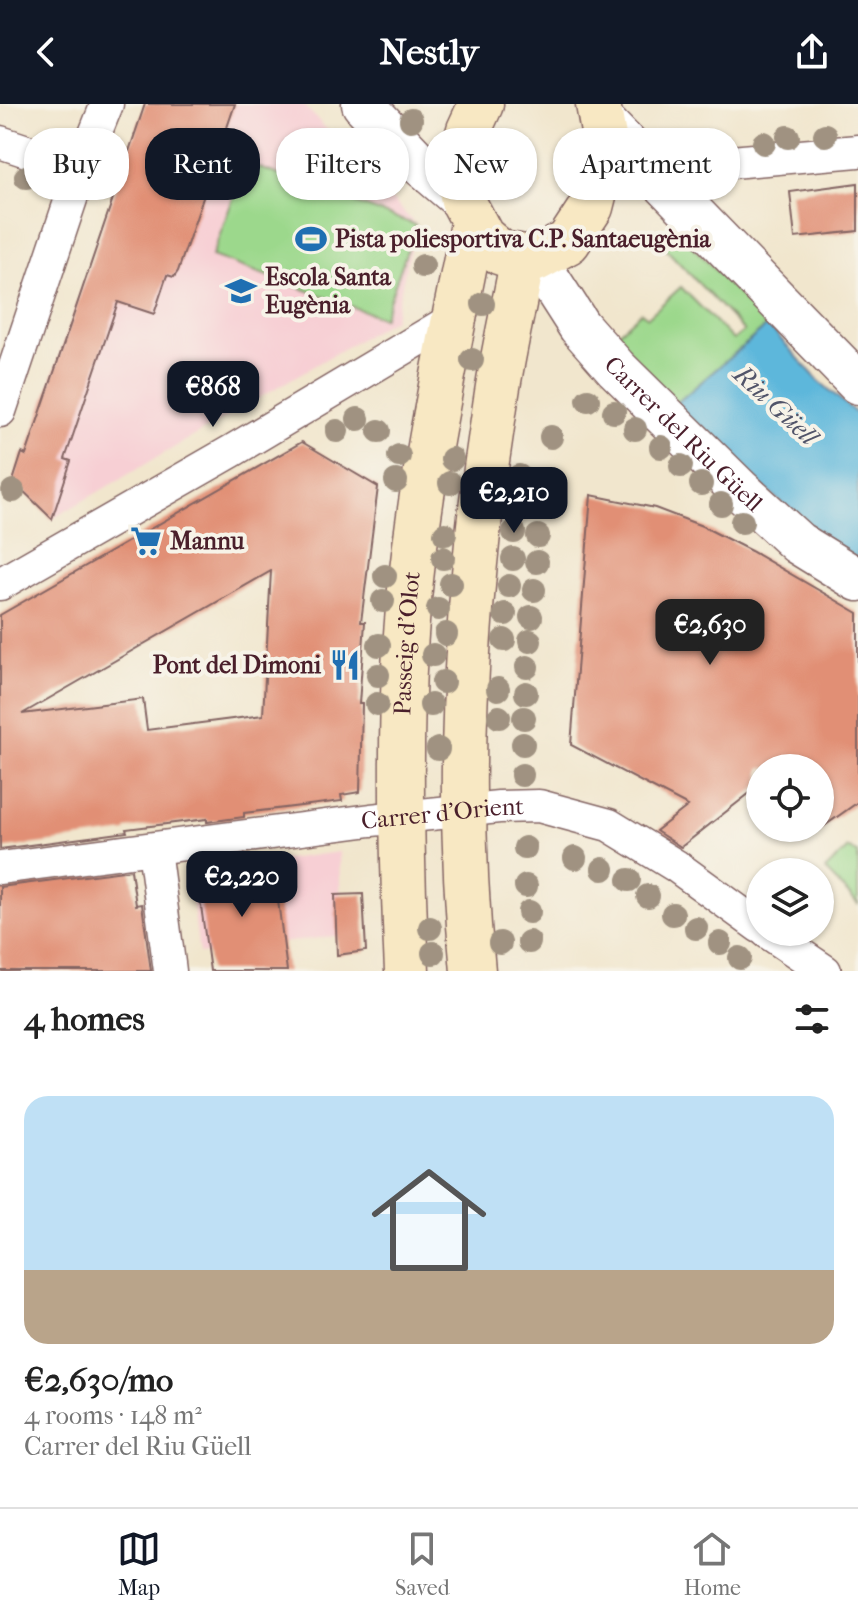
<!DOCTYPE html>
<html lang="en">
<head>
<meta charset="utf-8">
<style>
  :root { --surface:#fff; --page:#f2f2f2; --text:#222; --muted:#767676; --line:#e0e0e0; --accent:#111827 }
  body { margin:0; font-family:"IM FELL French Canon",serif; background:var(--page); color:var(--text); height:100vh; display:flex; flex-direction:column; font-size:30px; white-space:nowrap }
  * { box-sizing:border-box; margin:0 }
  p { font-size:26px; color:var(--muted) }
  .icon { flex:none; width:44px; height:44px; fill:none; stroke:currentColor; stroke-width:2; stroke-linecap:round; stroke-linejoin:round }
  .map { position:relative; height:867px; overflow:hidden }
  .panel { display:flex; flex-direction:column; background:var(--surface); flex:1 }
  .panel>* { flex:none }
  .banner { position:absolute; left:24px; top:24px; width:810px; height:72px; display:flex; gap:16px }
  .buttons { position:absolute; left:746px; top:650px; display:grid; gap:16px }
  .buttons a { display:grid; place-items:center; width:88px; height:88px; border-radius:50%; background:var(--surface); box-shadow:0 2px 6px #0004; font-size:40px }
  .price { position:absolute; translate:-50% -68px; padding:0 18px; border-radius:16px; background:var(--accent); color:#fff; font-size:26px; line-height:52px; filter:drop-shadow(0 2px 4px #0008) }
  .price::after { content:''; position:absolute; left:50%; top:48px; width:24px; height:18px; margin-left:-12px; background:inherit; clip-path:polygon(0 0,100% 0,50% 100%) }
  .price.selected { background:#222; color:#fff }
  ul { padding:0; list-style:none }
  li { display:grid; align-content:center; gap:16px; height:424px; padding:0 24px }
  li span { display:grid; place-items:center; height:248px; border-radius:24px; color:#555 }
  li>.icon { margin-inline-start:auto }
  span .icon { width:144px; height:144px; fill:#fffc; stroke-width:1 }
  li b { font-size:34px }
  h2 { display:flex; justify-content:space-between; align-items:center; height:96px; padding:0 24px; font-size:34px }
  .tag { padding:0 28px; border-radius:32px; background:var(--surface); box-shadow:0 2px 6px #0004; font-size:28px; line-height:72px }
  .tag.selected { background:var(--accent); color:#fff }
  header { display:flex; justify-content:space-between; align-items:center; height:104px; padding:0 24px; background:var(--accent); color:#fff; font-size:36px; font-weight:800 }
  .dock { display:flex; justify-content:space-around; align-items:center; height:112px; border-top:2px solid var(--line); background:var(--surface); font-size:22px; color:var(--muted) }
  .dock a { display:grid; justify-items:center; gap:4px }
  .dock .selected { color:var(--accent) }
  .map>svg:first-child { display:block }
  .built { fill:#f7cfd4 }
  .green { fill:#9cd88c; stroke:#737c5c; stroke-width:2 }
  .water { fill:#5db7db; stroke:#546b83; stroke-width:2 }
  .building { fill:#e18f75; fill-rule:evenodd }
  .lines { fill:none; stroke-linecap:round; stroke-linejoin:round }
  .minor-casing { stroke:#846564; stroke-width:35 }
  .tertiary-casing { stroke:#846564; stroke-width:45 }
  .secondary-casing { stroke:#846564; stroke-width:47 }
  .minor { stroke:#fff; stroke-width:32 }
  .tertiary { stroke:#fff; stroke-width:42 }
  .secondary { stroke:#f8e8c3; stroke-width:44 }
  .tree { fill:#a09281 }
  .labels { text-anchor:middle; stroke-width:8; stroke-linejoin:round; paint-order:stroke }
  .poi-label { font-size:24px; font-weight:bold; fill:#4a1f2b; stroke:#f7f3e8; text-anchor:start }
  .street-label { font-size:24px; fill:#4a1f2b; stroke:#f7f3e8 }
  .water-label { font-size:26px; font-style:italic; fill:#515469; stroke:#f7f3e8 }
</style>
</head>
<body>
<header><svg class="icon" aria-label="back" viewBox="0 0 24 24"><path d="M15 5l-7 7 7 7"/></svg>Nestly<svg class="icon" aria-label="share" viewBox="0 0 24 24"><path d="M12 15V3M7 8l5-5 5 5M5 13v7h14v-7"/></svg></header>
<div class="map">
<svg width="858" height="867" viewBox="0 0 858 867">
  <rect width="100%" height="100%" fill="#f7f3e8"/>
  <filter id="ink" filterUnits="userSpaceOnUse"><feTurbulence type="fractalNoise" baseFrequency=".0125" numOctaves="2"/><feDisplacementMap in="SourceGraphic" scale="16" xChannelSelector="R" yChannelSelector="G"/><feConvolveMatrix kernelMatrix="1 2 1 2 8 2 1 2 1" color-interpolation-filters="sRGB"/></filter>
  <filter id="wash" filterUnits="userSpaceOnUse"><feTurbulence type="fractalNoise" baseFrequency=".006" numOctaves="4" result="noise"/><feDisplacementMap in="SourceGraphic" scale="32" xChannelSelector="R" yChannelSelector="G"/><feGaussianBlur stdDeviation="1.8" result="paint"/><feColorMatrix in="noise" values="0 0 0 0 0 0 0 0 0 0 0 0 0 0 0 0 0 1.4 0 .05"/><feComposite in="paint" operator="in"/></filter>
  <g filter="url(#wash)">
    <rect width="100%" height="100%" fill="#f1e6cd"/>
    <!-- built -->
    <g class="built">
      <polygon points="145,0 303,0 416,121 394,215 52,415 13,377 22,349 26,350 91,157 97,159 105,139 98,137"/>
      <polygon points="339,748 342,831 199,850 189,768"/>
    </g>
    <!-- green -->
    <g class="green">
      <polygon points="246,59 416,121 383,214 212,152"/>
      <polygon points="678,127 768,221 673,302 613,233 641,208 648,213 681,183 733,236 744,227 663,142"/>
      <polygon points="848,744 858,749 858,800 825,766"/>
    </g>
    <!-- water -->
    <polygon class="water" points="768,221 818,276 858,311 858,456 808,423 673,302"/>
    <g id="blocks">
      <!-- building -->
      <g class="building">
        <polygon points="145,0 235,0 178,167 174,173 167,171 154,210 118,198 65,355 71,357 52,415 13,377 22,349 26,351"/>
        <polygon points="858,79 858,127 795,134 790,88"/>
        <path d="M302 338 378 383 361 518H365L359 600H362L360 688 341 691 342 697 244 709V713L207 718V715L126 725 127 728 0 745V511ZM271 467 263 611 147 626 143 595 22 610Z"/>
        <polygon points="591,391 655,404 702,422 751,447 858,509 858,698 820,725 820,664 760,664 760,681 681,743 656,727 688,702 571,641"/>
        <polygon points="250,751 252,770 262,769 266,770 266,774 275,773 287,867 210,867 198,780 214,779 211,756"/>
        <polygon points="131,766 136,801 142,800 151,867 0,867 0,783"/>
        <polygon points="363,790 366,847 337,851 335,791"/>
      </g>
    </g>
  </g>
  <g filter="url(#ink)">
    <use href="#blocks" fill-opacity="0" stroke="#846564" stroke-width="2"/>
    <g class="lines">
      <defs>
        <g id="minor">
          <polyline points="0,38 81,65"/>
          <polyline points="650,65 858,47"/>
          <polyline points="0,307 81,65 107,0"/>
          <polyline points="0,480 232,347 453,215"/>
          <polyline points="154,745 170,867"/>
          <path id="s1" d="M0 764 371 716 499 703 539 702 609 721 676 762 760 823"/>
          <polyline points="767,828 825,867"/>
        </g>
        <g id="tertiary">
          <polyline points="363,0 422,62 463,97"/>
          <polyline points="601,15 858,279"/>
          <path id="s2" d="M536 155 579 222 616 264 739 385 798 439 858 476"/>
        </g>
        <g id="secondary">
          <polyline points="481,0 469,26 462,50 459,76 463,97 482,133 501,149 536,155 568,138 591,103 606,44 598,0"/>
          <path id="s3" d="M407 867C402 760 399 652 405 545 414 401 445 261 473 120"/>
          <path d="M473 867C454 679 466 488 495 302 502 252 514 203 523 153"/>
        </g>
      </defs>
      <!-- minor casing -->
      <use href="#minor" class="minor-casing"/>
      <!-- tertiary casing -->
      <use href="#tertiary" class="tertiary-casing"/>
      <!-- secondary casing -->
      <use href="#secondary" class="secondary-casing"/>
      <!-- minor -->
      <use href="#minor" class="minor"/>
      <!-- tertiary -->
      <use href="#tertiary" class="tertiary"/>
      <!-- secondary -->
      <use href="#secondary" class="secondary"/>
    </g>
    <!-- trees -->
    <g class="tree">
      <circle cx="411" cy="16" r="12"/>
      <circle cx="825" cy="31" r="12"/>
      <circle cx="788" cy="33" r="12"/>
      <circle cx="764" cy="39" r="12"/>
      <circle cx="26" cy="73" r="12"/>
      <circle cx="423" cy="162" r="12"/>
      <circle cx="483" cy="200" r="12"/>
      <circle cx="472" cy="256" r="12"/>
      <circle cx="588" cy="296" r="12"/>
      <circle cx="614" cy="308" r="12"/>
      <circle cx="358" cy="315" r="12"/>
      <circle cx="635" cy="325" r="12"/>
      <circle cx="337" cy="327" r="12"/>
      <circle cx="379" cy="327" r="12"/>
      <circle cx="551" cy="333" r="12"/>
      <circle cx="661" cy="343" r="12"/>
      <circle cx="399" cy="352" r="12"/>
      <circle cx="452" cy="355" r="12"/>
      <circle cx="681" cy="362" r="12"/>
      <circle cx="519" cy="372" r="12"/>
      <circle cx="396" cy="377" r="12"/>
      <circle cx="544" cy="377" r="12"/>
      <circle cx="450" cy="379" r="12"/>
      <circle cx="701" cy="380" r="12"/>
      <circle cx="13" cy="387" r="12"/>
      <circle cx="721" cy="400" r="12"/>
      <circle cx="515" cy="402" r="12"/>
      <circle cx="540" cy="402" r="12"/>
      <circle cx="742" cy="418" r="12"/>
      <circle cx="514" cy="428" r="12"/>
      <circle cx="445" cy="430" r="12"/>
      <circle cx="538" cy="432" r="12"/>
      <circle cx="443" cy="454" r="12"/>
      <circle cx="513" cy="455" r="12"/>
      <circle cx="537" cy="458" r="12"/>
      <circle cx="385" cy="472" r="12"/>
      <circle cx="451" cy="480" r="12"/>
      <circle cx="509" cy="482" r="12"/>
      <circle cx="534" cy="486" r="12"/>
      <circle cx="383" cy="497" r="12"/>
      <circle cx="438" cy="505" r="12"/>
      <circle cx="505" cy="510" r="12"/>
      <circle cx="531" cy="513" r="12"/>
      <circle cx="446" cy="530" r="12"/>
      <circle cx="504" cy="536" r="12"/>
      <circle cx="530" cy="537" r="12"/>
      <circle cx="379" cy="541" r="12"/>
      <circle cx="433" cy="551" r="12"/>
      <circle cx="527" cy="563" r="12"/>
      <circle cx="378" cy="571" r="12"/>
      <circle cx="443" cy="578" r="12"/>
      <circle cx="498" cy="585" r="12"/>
      <circle cx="526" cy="589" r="12"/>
      <circle cx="377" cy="600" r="12"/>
      <circle cx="431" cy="601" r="12"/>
      <circle cx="499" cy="613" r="12"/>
      <circle cx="524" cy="614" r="12"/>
      <circle cx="523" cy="640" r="12"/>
      <circle cx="438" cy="645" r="12"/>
      <circle cx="522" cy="671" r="12"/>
      <circle cx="525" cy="744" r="12"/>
      <circle cx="575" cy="754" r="12"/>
      <circle cx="603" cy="765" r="12"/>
      <circle cx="629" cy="776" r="12"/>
      <circle cx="526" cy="782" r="12"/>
      <circle cx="648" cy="792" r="12"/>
      <circle cx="529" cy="808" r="12"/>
      <circle cx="673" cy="810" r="12"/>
      <circle cx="430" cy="824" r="12"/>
      <circle cx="696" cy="824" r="12"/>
      <circle cx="529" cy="838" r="12"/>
      <circle cx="500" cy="839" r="12"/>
      <circle cx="720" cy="839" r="12"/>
      <circle cx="433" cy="849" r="12"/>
      <circle cx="740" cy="854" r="12"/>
    </g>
  </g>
  <!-- icons -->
  <defs>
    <symbol id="stadium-bare" viewBox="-9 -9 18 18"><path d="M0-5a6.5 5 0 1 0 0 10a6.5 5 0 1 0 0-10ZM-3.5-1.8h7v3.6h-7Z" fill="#1f6fb2" stroke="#f7f3e8" stroke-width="2.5" paint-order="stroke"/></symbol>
    <symbol id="school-bare" viewBox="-9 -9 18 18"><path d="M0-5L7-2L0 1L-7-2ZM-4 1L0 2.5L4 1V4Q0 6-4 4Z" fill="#1f6fb2" stroke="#f7f3e8" stroke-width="2.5" paint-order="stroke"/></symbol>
    <symbol id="supermarket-bare" viewBox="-9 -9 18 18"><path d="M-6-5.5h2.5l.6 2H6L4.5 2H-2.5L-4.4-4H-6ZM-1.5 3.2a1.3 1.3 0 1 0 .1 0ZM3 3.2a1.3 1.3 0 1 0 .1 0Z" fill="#1f6fb2" stroke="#f7f3e8" stroke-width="2.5" paint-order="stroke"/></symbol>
    <symbol id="restaurant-bare" viewBox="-9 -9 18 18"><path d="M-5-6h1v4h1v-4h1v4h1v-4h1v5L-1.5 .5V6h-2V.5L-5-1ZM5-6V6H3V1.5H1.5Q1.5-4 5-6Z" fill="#1f6fb2" stroke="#f7f3e8" stroke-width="2.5" paint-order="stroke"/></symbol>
  </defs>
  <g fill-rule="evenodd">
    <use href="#stadium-bare" x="289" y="113" width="44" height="44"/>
    <use href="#school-bare" x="219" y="165" width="44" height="44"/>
    <use href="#supermarket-bare" x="124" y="415" width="44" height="44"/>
    <use href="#restaurant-bare" x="323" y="539" width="44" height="44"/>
  </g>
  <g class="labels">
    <!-- poi labels -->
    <g class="poi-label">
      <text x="335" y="143">Pista poliesportiva C.P. Santaeugènia</text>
      <text x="265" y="181">Escola Santa<tspan x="265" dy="28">Eugènia</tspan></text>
      <text x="170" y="445">Mannu</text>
      <text x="321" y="569" text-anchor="end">Pont del Dimoni</text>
    </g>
    <!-- street labels -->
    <g class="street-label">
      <text dy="8" stroke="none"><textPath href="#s2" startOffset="230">Carrer del Riu Güell</textPath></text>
      <text dy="8" stroke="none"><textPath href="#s3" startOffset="328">Passeig d'Olot</textPath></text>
      <text dy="8" stroke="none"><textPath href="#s1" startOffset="446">Carrer d'Orient</textPath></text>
    </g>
    <!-- water labels -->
    <g class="water-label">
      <text transform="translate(776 301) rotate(43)" y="9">Riu Güell</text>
    </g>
  </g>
</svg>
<div class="buttons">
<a><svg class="icon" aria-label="locate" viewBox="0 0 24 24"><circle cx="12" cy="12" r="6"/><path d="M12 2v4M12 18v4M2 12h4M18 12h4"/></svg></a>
<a><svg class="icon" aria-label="layers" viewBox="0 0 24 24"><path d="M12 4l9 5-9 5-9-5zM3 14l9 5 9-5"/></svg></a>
</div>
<b class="price" style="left:213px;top:325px">€868</b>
<b class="price" style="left:514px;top:431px">€2,210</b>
<b class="price selected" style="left:710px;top:563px">€2,630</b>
<b class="price" style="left:242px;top:815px">€2,220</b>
<div class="banner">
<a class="tag">Buy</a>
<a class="tag selected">Rent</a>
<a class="tag">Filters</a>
<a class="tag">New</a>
<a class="tag">Apartment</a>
</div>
</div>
<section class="panel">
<h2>4 homes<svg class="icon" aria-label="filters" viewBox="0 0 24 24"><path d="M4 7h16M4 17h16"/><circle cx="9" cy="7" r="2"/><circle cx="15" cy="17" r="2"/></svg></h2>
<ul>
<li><span style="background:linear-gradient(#bfe0f5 70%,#b9a48a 0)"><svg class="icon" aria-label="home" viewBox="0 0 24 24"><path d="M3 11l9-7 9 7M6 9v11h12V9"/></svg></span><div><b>€2,630/mo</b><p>4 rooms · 148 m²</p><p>Carrer del Riu Güell</p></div></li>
</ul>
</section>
<nav class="dock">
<a class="selected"><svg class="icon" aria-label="map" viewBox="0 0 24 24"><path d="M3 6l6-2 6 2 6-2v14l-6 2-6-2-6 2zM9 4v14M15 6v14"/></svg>Map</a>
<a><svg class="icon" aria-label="saved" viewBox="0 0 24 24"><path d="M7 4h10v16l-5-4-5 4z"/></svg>Saved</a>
<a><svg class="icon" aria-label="home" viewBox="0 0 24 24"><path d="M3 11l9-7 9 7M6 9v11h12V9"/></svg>Home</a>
</nav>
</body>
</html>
